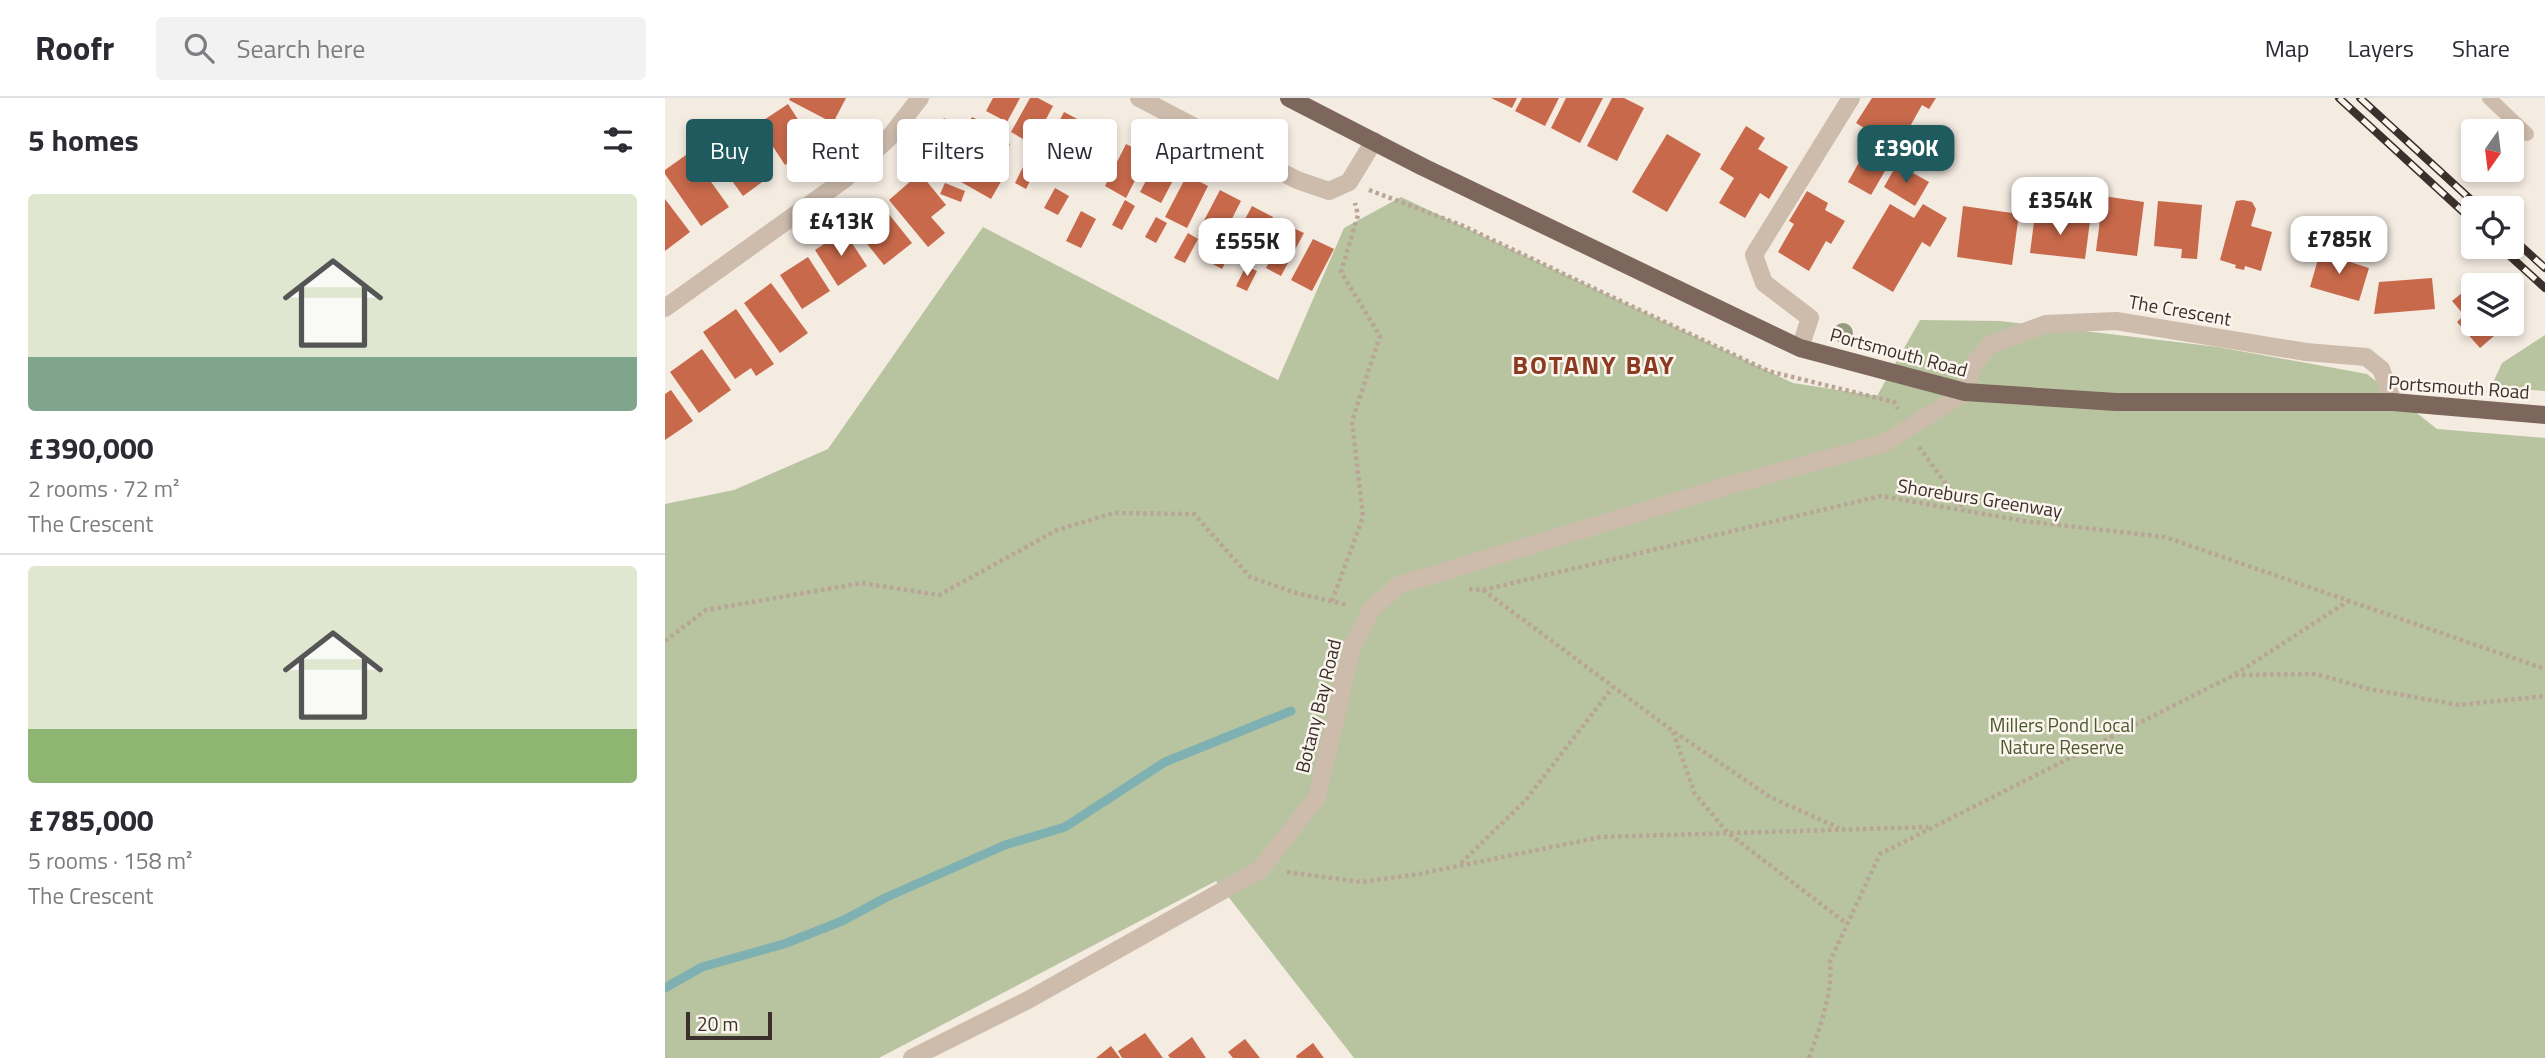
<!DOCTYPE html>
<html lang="en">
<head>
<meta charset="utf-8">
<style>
  :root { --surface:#fff; --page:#f2f2f3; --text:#2b2b33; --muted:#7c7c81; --line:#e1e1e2; --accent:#1f5a5e }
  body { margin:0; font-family:"Titillium Web",sans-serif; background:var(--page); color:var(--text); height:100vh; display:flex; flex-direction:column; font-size:26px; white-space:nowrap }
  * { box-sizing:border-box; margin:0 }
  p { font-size:23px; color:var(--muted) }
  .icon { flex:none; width:38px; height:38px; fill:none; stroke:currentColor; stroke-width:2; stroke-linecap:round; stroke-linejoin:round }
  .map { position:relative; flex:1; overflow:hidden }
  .side { display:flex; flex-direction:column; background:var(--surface); width:665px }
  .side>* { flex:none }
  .top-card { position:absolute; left:21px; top:21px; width:665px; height:63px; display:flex; gap:14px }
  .needle { width:46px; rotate:194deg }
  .buttons { position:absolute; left:1796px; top:21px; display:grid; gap:14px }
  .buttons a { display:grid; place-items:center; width:63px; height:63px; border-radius:7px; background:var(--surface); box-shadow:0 4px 10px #0003; font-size:35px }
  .scale { position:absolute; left:21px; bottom:18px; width:86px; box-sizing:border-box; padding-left:7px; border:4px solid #3b302b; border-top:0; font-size:19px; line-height:24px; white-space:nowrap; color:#3b302b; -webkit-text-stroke:5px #fbf5ee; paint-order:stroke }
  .price { position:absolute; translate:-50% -60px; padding:0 16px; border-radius:14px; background:#fff; color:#222; font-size:23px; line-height:46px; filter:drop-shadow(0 2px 4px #0008) }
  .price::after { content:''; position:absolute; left:50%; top:42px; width:21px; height:16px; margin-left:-10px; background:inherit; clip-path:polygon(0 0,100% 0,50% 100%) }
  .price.active { background:var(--accent); color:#fff }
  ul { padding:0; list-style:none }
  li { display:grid; align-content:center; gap:14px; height:371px; padding:0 28px }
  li+li { border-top:2px solid var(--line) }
  li span { display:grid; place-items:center; height:217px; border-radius:7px; color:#555 }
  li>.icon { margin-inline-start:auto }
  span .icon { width:126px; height:126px; fill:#fffc; stroke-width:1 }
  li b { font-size:30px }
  h2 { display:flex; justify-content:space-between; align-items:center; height:84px; padding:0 28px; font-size:30px }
  .pill { padding:0 24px; border-radius:7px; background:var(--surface); box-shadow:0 4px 10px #0003; font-size:24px; line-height:63px }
  .pill.active { background:var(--accent); color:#fff }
  header { display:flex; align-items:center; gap:42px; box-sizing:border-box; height:98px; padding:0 35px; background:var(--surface); border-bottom:2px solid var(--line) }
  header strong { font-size:33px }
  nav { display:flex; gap:38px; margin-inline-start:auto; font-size:24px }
  .search { width:490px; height:63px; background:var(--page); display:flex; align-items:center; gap:18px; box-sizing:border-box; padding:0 24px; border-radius:7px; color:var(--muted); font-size:26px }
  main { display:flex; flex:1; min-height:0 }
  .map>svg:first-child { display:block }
  .green { fill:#b8c4a0 }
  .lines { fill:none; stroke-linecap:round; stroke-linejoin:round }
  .stream { stroke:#7fb0b2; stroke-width:9 }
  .building { fill:#c8694b }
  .path { stroke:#b9a596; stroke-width:4.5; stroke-dasharray:3.5 3.5; stroke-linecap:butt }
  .lane { stroke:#cdbbac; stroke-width:14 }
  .street { stroke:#cdbbac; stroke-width:18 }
  .primary { stroke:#7d675c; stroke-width:18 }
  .rail-casing { stroke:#3b302b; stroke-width:8 }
  .rail { stroke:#fbf5ee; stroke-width:5; stroke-dasharray:16; stroke-linecap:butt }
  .tree { fill:#969b7f }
  .labels { text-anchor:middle; stroke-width:5; stroke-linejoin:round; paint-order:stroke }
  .street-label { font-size:19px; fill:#3b302b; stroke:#fbf5ee }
  .park-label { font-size:19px; fill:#4a5a2e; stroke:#fbf5ee }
  .district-label { font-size:26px; font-weight:bold; letter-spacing:2px; fill:#8c3b22; stroke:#fbf5ee }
</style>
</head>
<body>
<header>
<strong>Roofr</strong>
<div class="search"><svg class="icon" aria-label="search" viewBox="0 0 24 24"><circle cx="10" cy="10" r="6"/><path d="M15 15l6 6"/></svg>Search here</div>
<nav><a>Map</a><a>Layers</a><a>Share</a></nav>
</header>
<main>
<section class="side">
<h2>5 homes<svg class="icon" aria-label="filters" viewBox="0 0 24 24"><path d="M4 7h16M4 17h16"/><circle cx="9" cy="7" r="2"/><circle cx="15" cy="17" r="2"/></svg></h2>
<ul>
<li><span style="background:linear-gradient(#dfe7d0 75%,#7fa58c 0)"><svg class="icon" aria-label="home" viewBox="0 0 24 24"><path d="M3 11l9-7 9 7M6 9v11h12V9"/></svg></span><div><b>£390,000</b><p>2 rooms · 72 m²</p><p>The Crescent</p></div></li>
<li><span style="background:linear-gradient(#dfe7d0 75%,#8fb573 0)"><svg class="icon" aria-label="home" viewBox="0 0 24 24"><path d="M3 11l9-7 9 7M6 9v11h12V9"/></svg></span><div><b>£785,000</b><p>5 rooms · 158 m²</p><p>The Crescent</p></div></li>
</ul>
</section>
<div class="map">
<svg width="1880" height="960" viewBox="0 0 1880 960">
  <rect width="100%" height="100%" fill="#f4ebe1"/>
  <!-- green -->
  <g class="green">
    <polygon points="736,99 1128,285 1212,298 1255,222 1335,223 1553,249 1702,276 1772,331 1880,340 1880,960 689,960 551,783 214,960 0,960 0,406 69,392 163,351 318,129 613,282 679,130"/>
    <polygon points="1880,237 1880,293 1826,289 1837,265"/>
  </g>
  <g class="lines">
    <!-- stream -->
    <polyline class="stream" points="0,890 37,869 119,846 177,823 222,799 340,747 400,729 500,664 626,613"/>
  </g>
  <!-- building -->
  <g class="building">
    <polygon points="125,0 181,0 168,25 124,2"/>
    <polygon points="328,0 355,0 342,24 321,13"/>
    <polygon points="365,0 373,0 388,8 371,40 362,35 358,41 346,34"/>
    <polygon points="826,0 852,0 847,10"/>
    <polygon points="857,0 894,0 880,28 850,13"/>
    <polygon points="901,0 938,0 915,45 886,30"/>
    <polygon points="947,0 959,0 979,10 952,63 922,48"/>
    <polygon points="1207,0 1271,0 1264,11 1257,7 1243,32 1251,36 1240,55 1191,25"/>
    <polygon points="123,6 150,48 120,67 93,26"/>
    <polygon points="399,14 420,25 403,57 382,46"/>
    <polygon points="307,19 318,24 308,44 297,38"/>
    <polygon points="279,20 299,31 293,42 273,31"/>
    <polygon points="1081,28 1100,40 1093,51 1123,69 1104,101 1095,95 1080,120 1054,105 1069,80 1055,71"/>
    <polygon points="430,30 450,42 433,73 413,62"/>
    <polygon points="278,36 342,73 326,101 261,64"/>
    <polygon points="1002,36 1036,56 1002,114 967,94"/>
    <polygon points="77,37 107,77 78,98 49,58"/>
    <polygon points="334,40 345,46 335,66 324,60"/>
    <polygon points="461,46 483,57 461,100 440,88"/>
    <polygon points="1201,52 1224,66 1206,97 1183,84"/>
    <polygon points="21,57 30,70 34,67 64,109 36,128 0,76 0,72"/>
    <polygon points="363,59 374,65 361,91 350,85"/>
    <polygon points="492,62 513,73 496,105 475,94"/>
    <polygon points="1232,66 1264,84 1250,108 1219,89"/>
    <polygon points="255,75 281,107 266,119 280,135 263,149 224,102"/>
    <polygon points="522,77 543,88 522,130 500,119"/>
    <polygon points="280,85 300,93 296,104 275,96"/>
    <polygon points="390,90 404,98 393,117 379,110"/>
    <polygon points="555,92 576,103 551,152 536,144 539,137 533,134"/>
    <polygon points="1142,93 1163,105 1160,112 1180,123 1166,146 1161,143 1144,173 1113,154 1129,126 1124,123"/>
    <polygon points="1438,98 1479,104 1472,158 1431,153"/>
    <polygon points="0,101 25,134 0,153"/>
    <polygon points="460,102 470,108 457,132 447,127"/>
    <polygon points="1578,102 1587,104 1591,111 1586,128 1607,134 1596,173 1580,168 1579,172 1570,170 1571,167 1555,162 1571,103"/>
    <polygon points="1493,103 1537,107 1532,161 1516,160 1517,151 1489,148"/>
    <polygon points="215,105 247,145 219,167 187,127"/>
    <polygon points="1225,106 1249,120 1258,106 1282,120 1265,149 1257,144 1228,194 1187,170"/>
    <polygon points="587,108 608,119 591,151 570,140"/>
    <polygon points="1298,108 1354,116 1347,167 1292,159"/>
    <polygon points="416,113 431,121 416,150 401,143"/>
    <polygon points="1370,116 1425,123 1420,161 1365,155"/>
    <polygon points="491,119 502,125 491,145 480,139"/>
    <polygon points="617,125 639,135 616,178 601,170 607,159 601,156"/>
    <polygon points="179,133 202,168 173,188 150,152"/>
    <polygon points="523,135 533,141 520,165 509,160"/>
    <polygon points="648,141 669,151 647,193 626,182"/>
    <polygon points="556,146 567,151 557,171 546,165"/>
    <polygon points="1656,151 1667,154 1666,158 1704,170 1694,203 1645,189"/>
    <polygon points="143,159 165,193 137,211 115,177"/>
    <polygon points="581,168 592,173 582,193 571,188"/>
    <polygon points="1767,180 1770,211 1709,216 1714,184"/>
    <polygon points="106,185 143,235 115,255 79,205"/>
    <polygon points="1808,186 1808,226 1843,226 1815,250 1792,224 1799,217 1787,203"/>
    <polygon points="71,211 109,266 91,278 86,270 70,281 38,234"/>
    <polygon points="37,251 66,292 34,315 5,274"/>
    <polygon points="6,292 28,323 0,342 0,296"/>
    <polygon points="480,935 498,960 457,960 453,953"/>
    <polygon points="527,939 541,960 505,960 503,957"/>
    <polygon points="580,941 595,960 568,960 563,954"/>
    <polygon points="648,945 659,960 632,960 631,958"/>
    <polygon points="446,948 455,960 431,960"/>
  </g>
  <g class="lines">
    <!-- path -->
    <g class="path">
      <polyline points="704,92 796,127 1103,273 1229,304 1233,311"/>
      <polyline points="1254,349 1300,412"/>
      <polyline points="804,491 818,492 1216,398 1359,423 1500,439 1880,571"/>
      <polyline points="818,492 1008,633 1105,699 1174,730"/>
      <polyline points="667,503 698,419 687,323 715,238 676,174 693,117 690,105"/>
      <polyline points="0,543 41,512 197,485 274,497 392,432 449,415 529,416 585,479 631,495 683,507"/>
      <polyline points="1570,577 1651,576 1704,591 1794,607 1880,598"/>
      <polyline points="1008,634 1030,696 1063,735 1182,826"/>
      <polyline points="796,765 860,703 948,589"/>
      <polyline points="622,774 696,784 754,776 936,739 1263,729"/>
      <path d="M1144 960C1155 928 1168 897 1165 863L1215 756 1569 577 1685 502"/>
    </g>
    <!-- lane -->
    <polyline class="lane" points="1824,0 1862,36"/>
    <!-- street -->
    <g class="street">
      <polyline points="474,0 632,82 664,93 684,84 709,43"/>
      <polyline points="0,210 180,81 224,40 255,0"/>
      <polyline points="1135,250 1145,220 1099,185 1089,157 1186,0"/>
      <polyline points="247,960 363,902 596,771 652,699 687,549 706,512 734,487 1065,387 1220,345 1300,294 1307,268 1326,246 1381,226 1451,223 1641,254 1701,259 1716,271 1728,304"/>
    </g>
    <!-- primary -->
    <polyline class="primary" points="624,0 758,69 1135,250 1300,294 1451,304 1728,304 1880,317"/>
    <defs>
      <g id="rail">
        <polyline points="1674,0 1808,123"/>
        <polyline points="1695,0 1815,110"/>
        <polyline points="1846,139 1880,170"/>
        <polyline points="1835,149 1880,190"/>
      </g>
    </defs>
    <!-- rail casing -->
    <use href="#rail" class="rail-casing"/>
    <!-- rail -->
    <use href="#rail" class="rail"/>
  </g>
  <!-- trees -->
  <circle class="tree" cx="1178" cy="235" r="10"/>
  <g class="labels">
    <!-- street labels -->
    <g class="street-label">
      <text transform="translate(1515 212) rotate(10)" y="7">The Crescent</text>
      <text transform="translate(1234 254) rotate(15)" y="7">Portsmouth Road</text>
      <text transform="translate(1794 289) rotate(4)" y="7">Portsmouth Road</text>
      <text transform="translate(1315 400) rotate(9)" y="7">Shoreburs Greenway</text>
      <text transform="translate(653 608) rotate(-76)" y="7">Botany Bay Road</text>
    </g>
    <!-- park labels -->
    <g class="park-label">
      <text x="1397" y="634">Millers Pond Local<tspan x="1397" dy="22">Nature Reserve</tspan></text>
    </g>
    <!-- district labels -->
    <g class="district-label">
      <text x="929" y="276">BOTANY BAY</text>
    </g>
  </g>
</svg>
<div class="buttons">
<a><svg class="needle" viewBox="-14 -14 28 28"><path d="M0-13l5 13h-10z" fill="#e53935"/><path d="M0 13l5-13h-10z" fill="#7c7c81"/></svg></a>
<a><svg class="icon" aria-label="locate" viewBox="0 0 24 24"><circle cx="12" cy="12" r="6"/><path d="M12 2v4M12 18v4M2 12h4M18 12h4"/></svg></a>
<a><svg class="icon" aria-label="layers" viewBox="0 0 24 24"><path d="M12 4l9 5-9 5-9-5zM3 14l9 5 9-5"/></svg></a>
</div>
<div class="scale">20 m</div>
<b class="price active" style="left:1241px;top:87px">£390K</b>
<b class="price" style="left:1395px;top:139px">£354K</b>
<b class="price" style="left:176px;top:160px">£413K</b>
<b class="price" style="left:1674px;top:178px">£785K</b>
<b class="price" style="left:582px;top:180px">£555K</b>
<div class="top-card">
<a class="pill active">Buy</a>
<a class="pill">Rent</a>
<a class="pill">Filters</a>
<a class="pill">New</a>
<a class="pill">Apartment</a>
</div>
</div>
</main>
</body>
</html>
